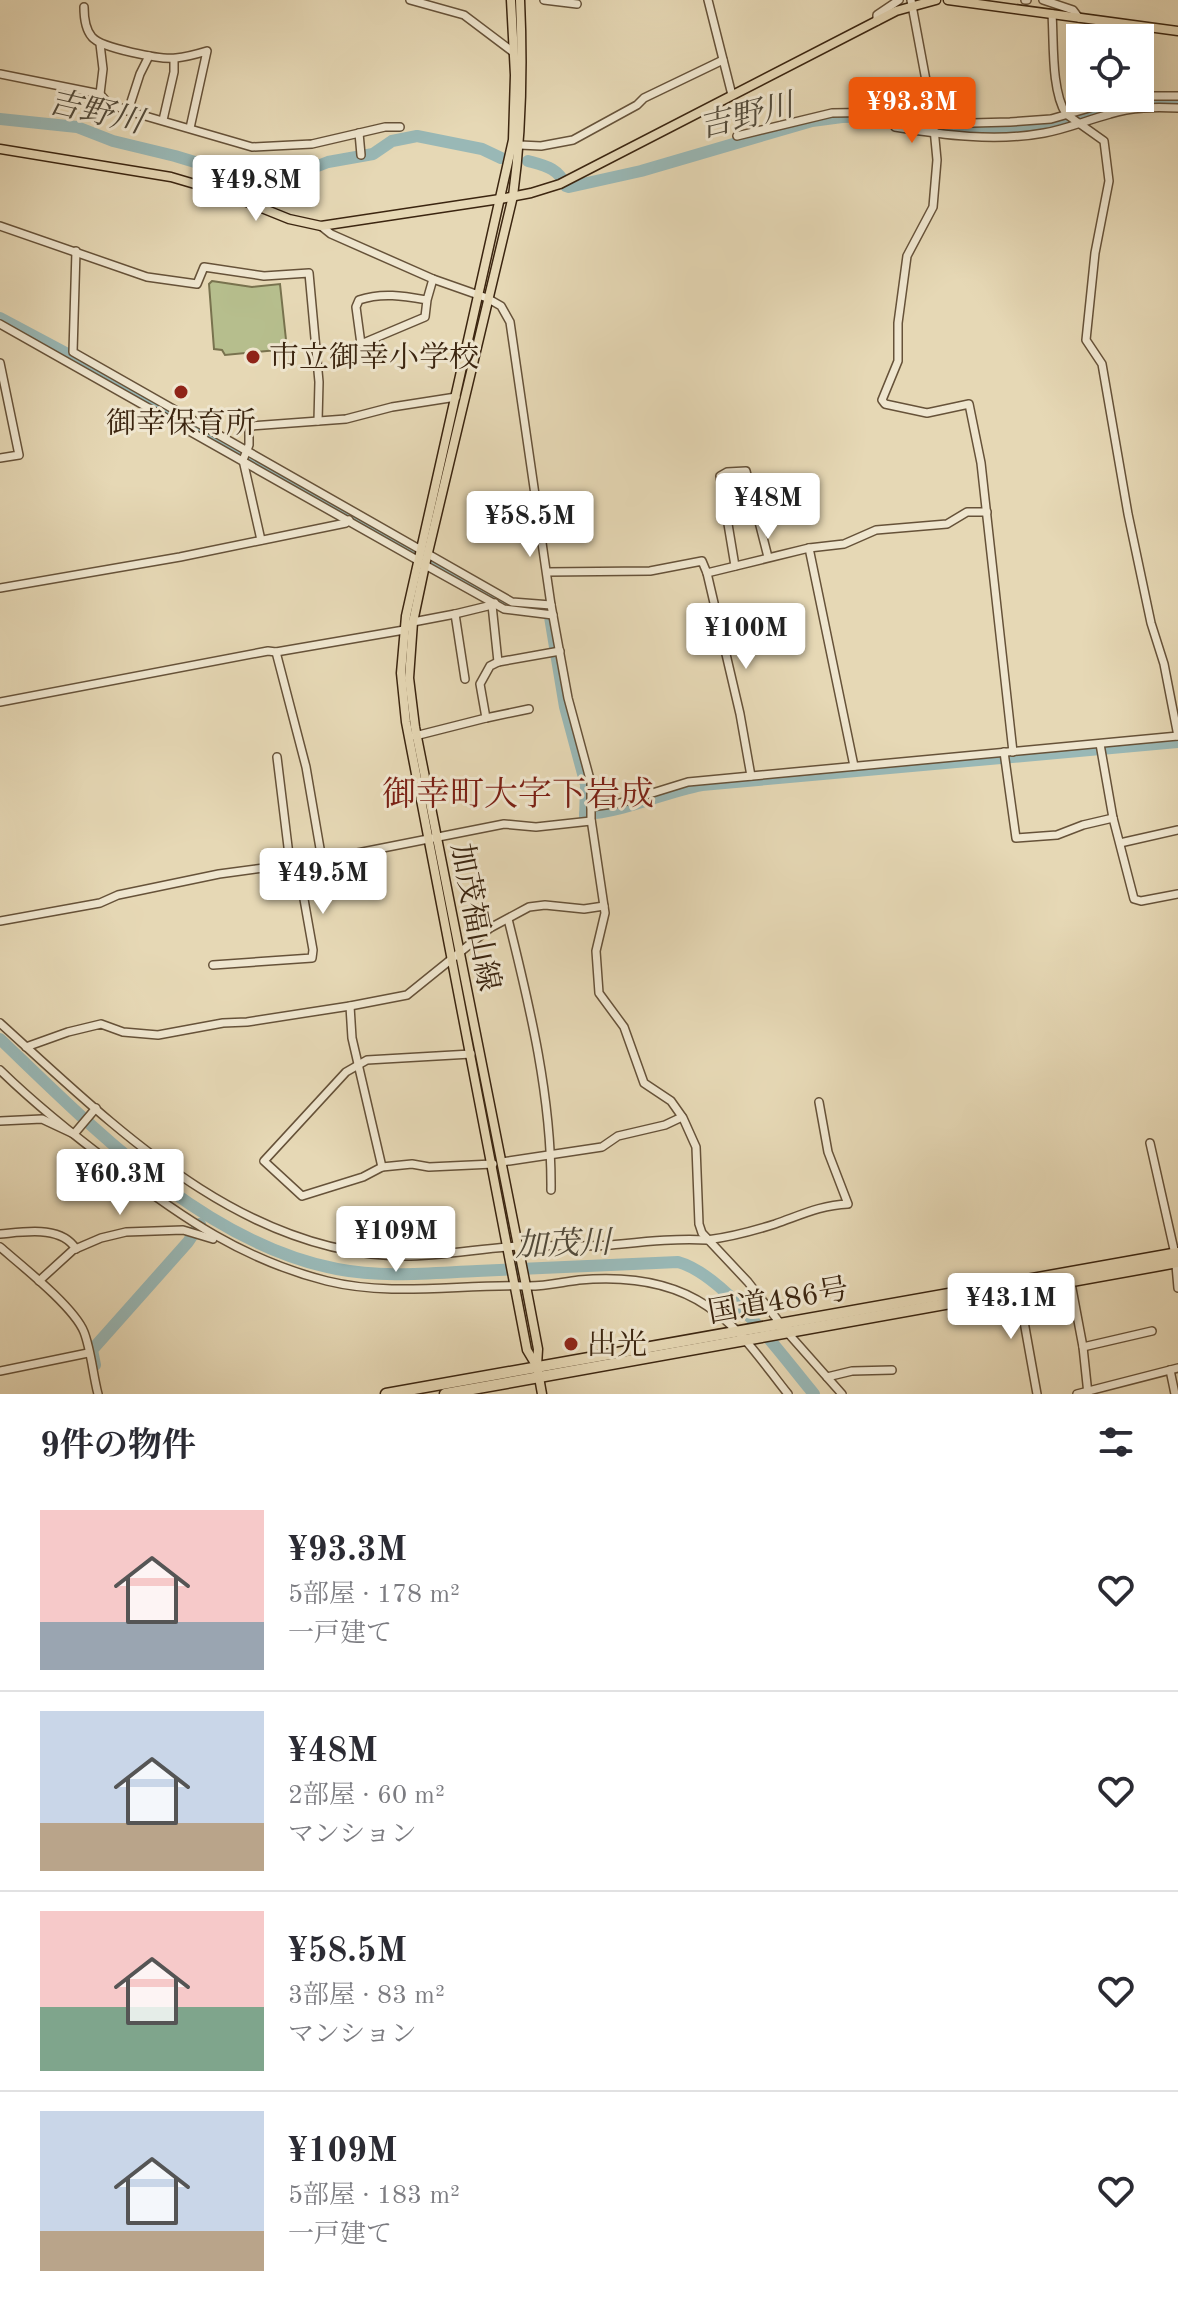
<!DOCTYPE html>
<html lang="ja">
<head>
<meta charset="utf-8">
<style>
  :root { --surface:#fff; --page:#f7f7f7; --text:#2b2b33; --muted:#7c7c81; --line:#e1e1e2; --accent:#ea580c }
  body { margin:0; font-family:"Old Standard TT","Noto Serif JP",serif; background:var(--page); color:var(--text); height:100vh; display:flex; flex-direction:column; font-size:30px; white-space:nowrap }
  * { box-sizing:border-box; margin:0 }
  p { font-size:26px; color:var(--muted) }
  .icon { flex:none; width:44px; height:44px; fill:none; stroke:currentColor; stroke-width:2; stroke-linecap:round; stroke-linejoin:round }
  .map { position:relative; height:1394px; overflow:hidden }
  .drawer { display:flex; flex-direction:column; background:var(--surface); flex:1 }
  .drawer>* { flex:none }
  .controls { position:absolute; left:1066px; top:24px; display:grid; gap:16px }
  .controls a { display:grid; place-items:center; width:88px; height:88px; border-radius:0px; background:var(--surface); box-shadow:0 8px 32px #0002; font-size:40px }
  .price { position:absolute; translate:-50% -68px; padding:0 18px; border-radius:8px; background:#fff; color:#222; font-size:26px; line-height:52px; filter:drop-shadow(0 2px 4px #0008) }
  .price::after { content:''; position:absolute; left:50%; top:48px; width:24px; height:18px; margin-left:-12px; background:inherit; clip-path:polygon(0 0,100% 0,50% 100%) }
  .price.current { background:var(--accent); color:#fff }
  ul { padding:0; list-style:none }
  li { display:flex; align-items:center; gap:24px; height:200px; padding:0 40px }
  li+li { border-top:2px solid var(--line) }
  li span { display:grid; place-items:center; flex:none; width:224px; height:160px; border-radius:0px; color:#555 }
  li>.icon { margin-inline-start:auto }
  span .icon { width:96px; height:96px; fill:#fffc; stroke-width:1 }
  li b { font-size:34px }
  h2 { display:flex; justify-content:space-between; align-items:center; height:96px; padding:0 40px; font-size:34px }
  .map>svg:first-child { display:block }
  .green { fill:#b6be8d; stroke:#78724e; stroke-width:2 }
  .lines { fill:none; stroke-linecap:round; stroke-linejoin:round }
  .river { stroke:#99b8b6; stroke-width:12 }
  .minor-casing { stroke:#665239; stroke-width:10 }
  .major-casing { stroke:#3b2510; stroke-width:11 }
  .highway-casing { stroke:#3b2510; stroke-width:13 }
  .minor { stroke:#efe6cf; stroke-width:7 }
  .major { stroke:#e6d8b5; stroke-width:8 }
  .highway { stroke:#e6d8b5; stroke-width:10 }
  .poi-dot { fill:#8f2418; stroke:#efe6cf; stroke-width:3 }
  .labels { text-anchor:middle; stroke-width:6; stroke-linejoin:round; paint-order:stroke }
  .poi-label { font-size:30px; fill:#3b2510; stroke:#efe6cf; text-anchor:start }
  .street-label { font-size:30px; fill:#3b2510; stroke:#efe6cf }
  .water-label { font-size:32px; font-style:italic; fill:#524a3a; stroke:#efe6cf }
  .quarter-label { font-size:34px; fill:#7a1f14; stroke:#efe6cf }
</style>
</head>
<body>
<div class="map">
<svg width="1178" height="1394" viewBox="0 0 1178 1394">
  <rect width="100%" height="100%" fill="#e6d8b5"/>
  <filter id="stains"><feTurbulence type="fractalNoise" baseFrequency=".0025" numOctaves="4"/><feColorMatrix values="0 0 0 0 .2 0 0 0 0 .09 0 0 0 0 .02 0 0 0 .5 -.17"/></filter>
  <radialGradient id="worn" r=".72"><stop offset=".6" stop-color="#630" stop-opacity="0"/><stop offset="1" stop-color="#630" stop-opacity=".3"/></radialGradient>
  <!-- green -->
  <polygon class="green" points="212,281 252,287 280,284 287,349 225,355 222,350 214,349 209,284"/>
  <g class="lines">
    <!-- river -->
    <g class="river">
      <polyline points="0,119 77,127 113,141 175,156 261,182 279,181 328,162 373,154 392,141 417,136 482,149 501,158"/>
      <path d="M528 161C546 166 558 168 566 186L569 187 641 171 812 121 842 117 884 116 968 130 1019 128 1068 122 1106 107 1125 104 1178 102"/>
      <polyline points="0,318 92,367 500,602 549,611 565,707 586,785 585,820"/>
      <path d="M585 814C625 812 663 792 702 785L1178 742"/>
      <path d="M0 1039C93 1128 205 1244 337 1269 383 1278 431 1273 477 1271 544 1268 611 1265 678 1262 725 1275 782 1356 814 1394"/>
      <polyline points="95,1365 92,1350 188,1242 200,1224"/>
    </g>
    <defs>
      <g id="minor">
        <polyline points="410,0 464,15 513,52"/>
        <polyline points="544,0 577,4"/>
        <polyline points="708,0 732,95"/>
        <polyline points="911,0 933,118 937,160 933,207 907,256 898,323 898,361 882,400 885,404 927,413 969,404 981,463 1013,752"/>
        <polyline points="1025,0 1027,0"/>
        <polyline points="1043,0 1073,10 1079,18"/>
        <path d="M84 7C84 17 85 29 92 37 101 48 161 60 176 58 187 57 197 54 207 51L190 128"/>
        <path d="M1052 14C1054 42 1051 90 1066 114L1104 141 1109 181 1095 253 1086 340 1102 364 1128 514 1151 623 1164 664 1178 736"/>
        <polyline points="877,21 877,15 899,0"/>
        <polyline points="100,44 103,69 100,94"/>
        <polyline points="0,74 100,94 108,103 128,111 252,147 312,144 385,127 400,127"/>
        <polyline points="1140,96 1178,96"/>
        <polyline points="128,111 140,74 149,56"/>
        <polyline points="163,120 174,72 174,59"/>
        <path d="M895 127C943 135 995 142 1044 133 1067 129 1087 120 1110 114 1132 107 1155 107 1178 108"/>
        <polyline points="359,133 361,155"/>
        <polyline points="737,136 832,113 898,112 972,123 1010,122 1051,119 1124,98"/>
        <polyline points="520,145 541,146 573,140 637,105 644,98 723,60"/>
        <polyline points="0,226 147,277 197,284 204,267 264,276 309,273 319,382 318,421"/>
        <polyline points="321,226 331,234 433,279 487,298 501,306 510,322 551,605 568,698 591,783 591,819 605,913 596,951 599,993 624,1027 644,1083 671,1101 683,1118 696,1147 699,1224 702,1233 748,1282 787,1332 842,1394"/>
        <polyline points="76,251 73,352 421,550"/>
        <path d="M427 300 425 317 361 344 356 307 359 300C382 292 404 296 427 300L433 279"/>
        <polyline points="0,324 419,561"/>
        <polyline points="0,363 19,455 0,458"/>
        <polyline points="261,540 243,460 249,445 249,429 252,426 346,419 392,407 456,397"/>
        <polyline points="809,548 854,766"/>
        <polyline points="428,554 512,602 551,605"/>
        <polyline points="425,565 504,609 553,615"/>
        <polyline points="735,566 720,476 727,472 746,471 768,557"/>
        <polyline points="547,572 650,571 702,561 707,573 809,548 844,544 876,530 947,524 967,512 987,512"/>
        <polyline points="707,573 740,714 751,776"/>
        <polyline points="0,588 180,557 346,523 349,520"/>
        <polyline points="495,603 492,605 498,662"/>
        <polyline points="276,652 306,767 322,860"/>
        <polyline points="465,679 455,614 492,605"/>
        <polyline points="0,702 268,651 276,652 404,630 413,622 455,614"/>
        <polyline points="486,718 529,709"/>
        <polyline points="415,736 486,718 480,684 490,666 498,662 560,651"/>
        <polyline points="1100,744 1113,818 1134,899 1141,901 1178,894"/>
        <polyline points="1004,752 1016,838 1057,835 1083,825 1113,818"/>
        <polyline points="591,807 620,803 688,782 1178,736"/>
        <polyline points="1120,843 1178,830"/>
        <path d="M508 919C530 1007 552 1099 551 1190"/>
        <polyline points="0,921 100,903 118,895 219,874 322,860 504,824 536,827 591,821"/>
        <polyline points="213,965 312,958 313,950 299,871 289,855 277,757"/>
        <polyline points="350,1006 352,1038 382,1167"/>
        <path d="M0 1023C114 1126 241 1255 405 1256 443 1256 482 1248 520 1246 550 1245 580 1247 611 1245 642 1242 676 1238 707 1240 730 1237 753 1231 775 1224 801 1215 821 1205 848 1204L828 1152 819 1102"/>
        <polyline points="26,1047 68,1032 101,1024 123,1032 158,1035 223,1023 247,1022 350,1006 407,995 490,928 529,907 545,905 584,909 604,906"/>
        <polyline points="471,1054 367,1060 346,1072 264,1161 302,1196 363,1177 382,1167 412,1164 429,1167 493,1164"/>
        <path d="M0 1070C36 1105 76 1137 116 1167 182 1218 244 1260 327 1281 392 1297 459 1284 525 1286 543 1287 562 1282 579 1280 623 1276 670 1281 707 1306 741 1328 763 1363 788 1394"/>
        <polyline points="0,1121 42,1119 74,1134 96,1108"/>
        <polyline points="1150,1143 1175,1254 1178,1288"/>
        <polyline points="502,1162 602,1147 618,1136 665,1125 682,1117"/>
        <path d="M0 1234C24 1232 61 1225 76 1249"/>
        <path d="M0 1247C22 1266 74 1307 84 1332 91 1350 93 1375 98 1394"/>
        <polyline points="1070,1278 1083,1347 1088,1394"/>
        <polyline points="39,1281 73,1250 101,1238 126,1232 183,1230 213,1239"/>
        <polyline points="1018,1288 1037,1394"/>
        <polyline points="1083,1347 1152,1331"/>
        <polyline points="1170,1370 1175,1394"/>
        <polyline points="0,1371 88,1353"/>
        <polyline points="827,1377 852,1371 892,1370"/>
        <polyline points="1077,1394 1178,1368"/>
      </g>
      <g id="major">
        <polyline points="511,0 515,75 513,140 406,616 401,673 406,722 527,1350 536,1365"/>
        <path d="M520 0C523 66 522 130 513 196L425 565 413 622 409 678 415 727 526 1286 538 1349 537 1366 542 1394"/>
        <polyline points="948,0 1178,31"/>
        <polyline points="0,149 171,177 222,192 289,219 321,226 500,199 531,193 560,184 896,11 936,0"/>
      </g>
      <g id="highway">
        <polyline points="386,1394 1178,1253"/>
        <polyline points="445,1394 1178,1262"/>
      </g>
    </defs>
    <!-- minor casing -->
    <use href="#minor" class="minor-casing"/>
    <!-- major casing -->
    <use href="#major" class="major-casing"/>
    <!-- highway casing -->
    <use href="#highway" class="highway-casing"/>
    <!-- minor -->
    <use href="#minor" class="minor"/>
    <!-- major -->
    <use href="#major" class="major"/>
    <!-- highway -->
    <use href="#highway" class="highway"/>
  </g>
  <!-- markers -->
  <g class="poi-dot">
    <circle cx="253" cy="357" r="8"/>
    <circle cx="181" cy="392" r="8"/>
    <circle cx="571" cy="1344" r="8"/>
  </g>
  <g class="labels">
    <!-- poi labels -->
    <g class="poi-label">
      <text x="269" y="367">市立御幸小学校</text>
      <text x="181" y="433" text-anchor="middle">御幸保育所</text>
      <text x="587" y="1354">出光</text>
    </g>
    <!-- street labels -->
    <g class="street-label">
      <text transform="translate(476 917) rotate(79)" y="10">加茂福山線</text>
      <text transform="translate(778 1300) rotate(-10)" y="10">国道486号</text>
    </g>
    <!-- water labels -->
    <g class="water-label">
      <text transform="translate(96 111) rotate(13)" y="11">吉野川</text>
      <text transform="translate(746 115) rotate(-14)" y="11">吉野川</text>
      <text transform="translate(563 1243) rotate(-2)" y="11">加茂川</text>
    </g>
    <!-- quarter labels -->
    <g class="quarter-label">
      <text x="518" y="805">御幸町大字下岩成</text>
    </g>
  </g>
  <rect width="100%" height="100%" filter="url(#stains)"/>
  <rect width="100%" height="100%" fill="url(#worn)"/>
</svg>
<div class="controls">
<a><svg class="icon" aria-label="locate" viewBox="0 0 24 24"><circle cx="12" cy="12" r="6"/><path d="M12 2v4M12 18v4M2 12h4M18 12h4"/></svg></a>
</div>
<b class="price current" style="left:912px;top:145px">¥93.3M</b>
<b class="price" style="left:256px;top:223px">¥49.8M</b>
<b class="price" style="left:768px;top:541px">¥48M</b>
<b class="price" style="left:530px;top:559px">¥58.5M</b>
<b class="price" style="left:746px;top:671px">¥100M</b>
<b class="price" style="left:323px;top:916px">¥49.5M</b>
<b class="price" style="left:120px;top:1217px">¥60.3M</b>
<b class="price" style="left:396px;top:1274px">¥109M</b>
<b class="price" style="left:1011px;top:1341px">¥43.1M</b>
</div>
<section class="drawer">
<h2>9件の物件<svg class="icon" aria-label="filters" viewBox="0 0 24 24"><path d="M4 7h16M4 17h16"/><circle cx="9" cy="7" r="2"/><circle cx="15" cy="17" r="2"/></svg></h2>
<ul>
<li><span style="background:linear-gradient(#f6c9c9 70%,#9aa5b1 0)"><svg class="icon" aria-label="home" viewBox="0 0 24 24"><path d="M3 11l9-7 9 7M6 9v11h12V9"/></svg></span><div><b>¥93.3M</b><p>5部屋 · 178 m²</p><p>一戸建て</p></div><svg class="icon" aria-label="heart" viewBox="0 0 24 24"><path d="M12 20l-8-8c-3-5 5-10 8-4 3-6 11-1 8 4z"/></svg></li>
<li><span style="background:linear-gradient(#c9d6e8 70%,#b9a48a 0)"><svg class="icon" aria-label="home" viewBox="0 0 24 24"><path d="M3 11l9-7 9 7M6 9v11h12V9"/></svg></span><div><b>¥48M</b><p>2部屋 · 60 m²</p><p>マンション</p></div><svg class="icon" aria-label="heart" viewBox="0 0 24 24"><path d="M12 20l-8-8c-3-5 5-10 8-4 3-6 11-1 8 4z"/></svg></li>
<li><span style="background:linear-gradient(#f6c9c9 60%,#7fa58c 0)"><svg class="icon" aria-label="home" viewBox="0 0 24 24"><path d="M3 11l9-7 9 7M6 9v11h12V9"/></svg></span><div><b>¥58.5M</b><p>3部屋 · 83 m²</p><p>マンション</p></div><svg class="icon" aria-label="heart" viewBox="0 0 24 24"><path d="M12 20l-8-8c-3-5 5-10 8-4 3-6 11-1 8 4z"/></svg></li>
<li><span style="background:linear-gradient(#c9d6e8 75%,#b9a48a 0)"><svg class="icon" aria-label="home" viewBox="0 0 24 24"><path d="M3 11l9-7 9 7M6 9v11h12V9"/></svg></span><div><b>¥109M</b><p>5部屋 · 183 m²</p><p>一戸建て</p></div><svg class="icon" aria-label="heart" viewBox="0 0 24 24"><path d="M12 20l-8-8c-3-5 5-10 8-4 3-6 11-1 8 4z"/></svg></li>
</ul>
</section>
</body>
</html>
